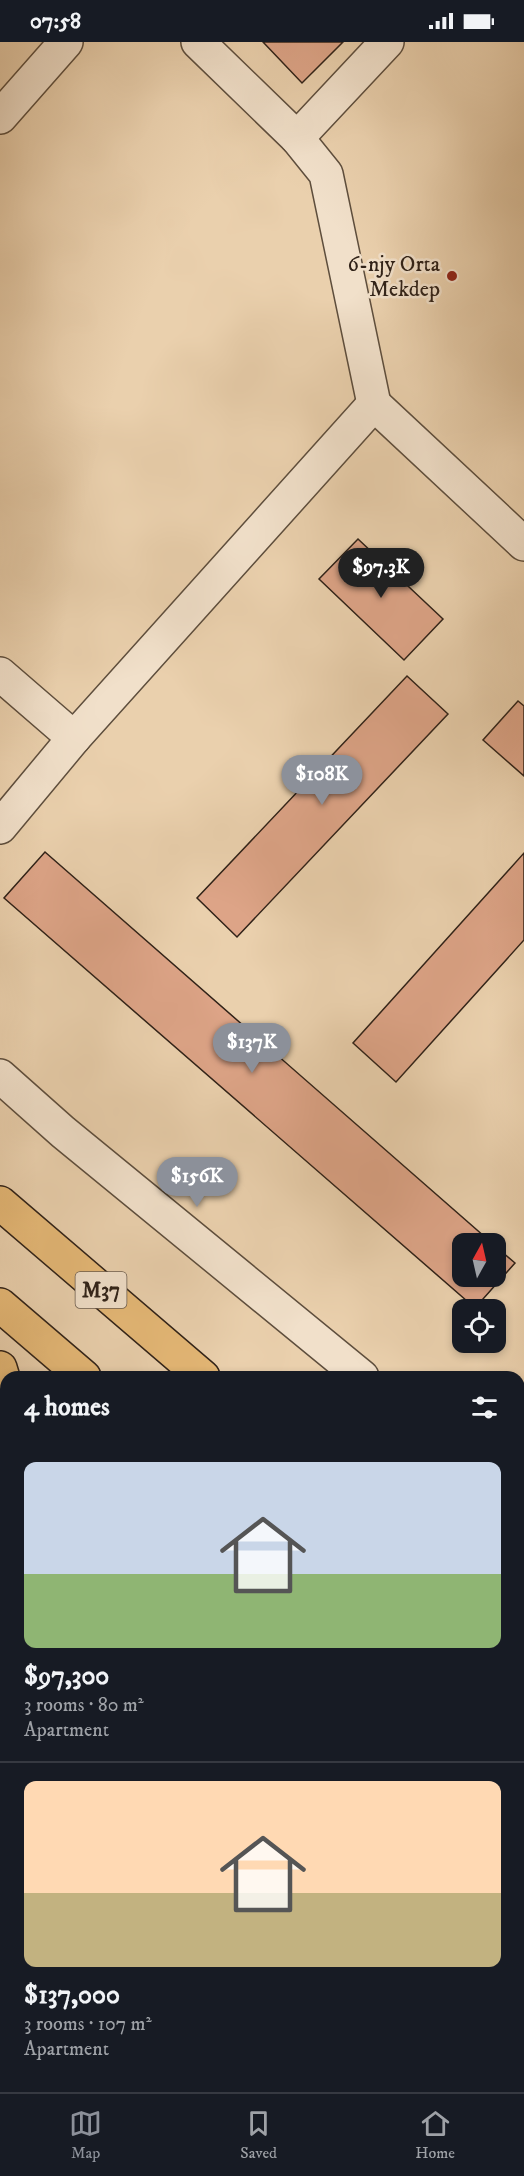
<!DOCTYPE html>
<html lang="en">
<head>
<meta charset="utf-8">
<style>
  :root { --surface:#171b24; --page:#20242c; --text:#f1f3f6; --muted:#9ea1a6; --line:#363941; --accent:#8c9099 }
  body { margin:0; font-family:"IM FELL DW Pica",serif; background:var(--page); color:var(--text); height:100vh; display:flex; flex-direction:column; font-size:22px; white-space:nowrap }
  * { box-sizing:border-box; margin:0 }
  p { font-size:20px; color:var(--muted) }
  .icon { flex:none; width:33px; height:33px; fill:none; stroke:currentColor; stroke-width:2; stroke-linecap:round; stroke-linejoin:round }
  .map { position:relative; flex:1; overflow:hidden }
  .sheet { position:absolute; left:0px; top:1329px; width:525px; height:722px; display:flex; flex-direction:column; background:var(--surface); border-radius:18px 18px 0 0; box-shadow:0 3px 9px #0003 }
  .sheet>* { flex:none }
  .needle { width:39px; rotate:8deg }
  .controls { position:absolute; left:452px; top:1191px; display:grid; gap:12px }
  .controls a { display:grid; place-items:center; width:54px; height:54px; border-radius:12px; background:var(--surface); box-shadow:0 3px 9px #0003; font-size:30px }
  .price { position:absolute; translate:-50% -51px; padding:0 14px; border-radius:21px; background:var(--accent); color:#fff; font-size:20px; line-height:39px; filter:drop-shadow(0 2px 3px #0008) }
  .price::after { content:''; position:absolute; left:50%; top:36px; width:18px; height:14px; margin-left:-9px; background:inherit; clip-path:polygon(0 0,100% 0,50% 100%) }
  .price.on { background:#222; color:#fff }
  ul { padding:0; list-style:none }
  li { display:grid; align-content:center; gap:12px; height:318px; padding:0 24px }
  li+li { border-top:2px solid var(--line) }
  li span { display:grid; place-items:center; height:186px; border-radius:12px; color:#555 }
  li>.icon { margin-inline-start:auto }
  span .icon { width:108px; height:108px; fill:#fffc; stroke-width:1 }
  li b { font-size:26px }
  h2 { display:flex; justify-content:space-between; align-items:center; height:72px; padding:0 24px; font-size:26px }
  .status { display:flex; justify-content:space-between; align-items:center; height:42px; padding:0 30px; background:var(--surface); direction:ltr }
  .status svg { height:16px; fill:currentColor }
  .tab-bar { display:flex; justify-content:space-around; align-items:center; height:84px; border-top:2px solid var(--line); background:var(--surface); font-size:16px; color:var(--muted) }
  .tab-bar a { display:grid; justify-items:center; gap:3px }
  .tab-bar .on { color:var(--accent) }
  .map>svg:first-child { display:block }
  .building { fill:#dda487; stroke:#302218; stroke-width:1.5 }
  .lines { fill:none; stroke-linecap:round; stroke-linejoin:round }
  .minor-casing { stroke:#5e4e3d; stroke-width:36 }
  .highway-casing { stroke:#302218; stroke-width:36 }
  .minor { stroke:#f1e0ca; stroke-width:33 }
  .highway { stroke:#e5b876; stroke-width:33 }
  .poi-dot { fill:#8f2418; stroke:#f1e0ca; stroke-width:2 }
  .labels { text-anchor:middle; stroke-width:5; stroke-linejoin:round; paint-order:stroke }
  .shield { fill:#f1e0ca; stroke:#6a5b4d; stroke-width:1.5 }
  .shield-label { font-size:21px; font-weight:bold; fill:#302218 }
  .poi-label { font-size:22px; fill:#302218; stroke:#f1e0ca; text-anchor:end }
</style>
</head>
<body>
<div class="status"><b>07:58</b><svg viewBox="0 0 49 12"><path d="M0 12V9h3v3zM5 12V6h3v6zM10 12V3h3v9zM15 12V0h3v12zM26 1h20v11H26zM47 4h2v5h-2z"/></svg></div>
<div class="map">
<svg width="524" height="2050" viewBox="0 0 524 2050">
  <rect width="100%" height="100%" fill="#ead0ad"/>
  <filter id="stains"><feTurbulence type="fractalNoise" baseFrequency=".00333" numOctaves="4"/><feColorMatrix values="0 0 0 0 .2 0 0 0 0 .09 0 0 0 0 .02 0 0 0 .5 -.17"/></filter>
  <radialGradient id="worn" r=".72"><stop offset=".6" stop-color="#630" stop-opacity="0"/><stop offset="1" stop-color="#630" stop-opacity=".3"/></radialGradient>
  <!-- building -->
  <g class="building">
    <polygon points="263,0 343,0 302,41"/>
    <polygon points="358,497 443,577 404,618 319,537"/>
    <polygon points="407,634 448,672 237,895 197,856"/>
    <polygon points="518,659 524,664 524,734 483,698"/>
    <polygon points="45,810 493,1202 462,1202 462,1234 495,1234 495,1204 515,1221 475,1266 4,856"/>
    <polygon points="524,811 524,898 396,1040 353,1001"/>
  </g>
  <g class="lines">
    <defs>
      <g id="minor">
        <polyline points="198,0 297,96 326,132 374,362"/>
        <polyline points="0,75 66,0"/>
        <polyline points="297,96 387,0"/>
        <polyline points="0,632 74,696 374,362 524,502"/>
        <polyline points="0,785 74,696"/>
        <polyline points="0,1034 63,1090 362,1335"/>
        <polyline points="519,1371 524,1366"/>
        <polyline points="0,1394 6,1400"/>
        <polyline points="519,1441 524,1436"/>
        <polyline points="519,1469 524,1473"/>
        <polyline points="0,1617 6,1610"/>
        <polyline points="519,1850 524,1855"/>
        <polyline points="0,2019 6,2011"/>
        <polyline points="323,2044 328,2050"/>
        <polyline points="178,2050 183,2044"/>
      </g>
      <g id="highway">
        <polyline points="0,1161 203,1335"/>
        <polyline points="0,1263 84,1335"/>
        <polyline points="0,1326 6,1346"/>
        <polyline points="519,1602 524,1606"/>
        <polyline points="519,1710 524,1714"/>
      </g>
    </defs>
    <!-- minor casing -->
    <use href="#minor" class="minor-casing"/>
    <!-- highway casing -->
    <use href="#highway" class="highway-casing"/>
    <!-- minor -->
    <use href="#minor" class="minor"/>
    <!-- highway -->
    <use href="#highway" class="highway"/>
  </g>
  <!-- markers -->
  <circle class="poi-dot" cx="452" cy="234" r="6"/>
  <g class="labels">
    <!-- shield labels -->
    <rect class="shield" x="75.5" y="1230" width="51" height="36" rx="4.5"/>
    <g class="shield-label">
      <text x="101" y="1255">M37</text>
    </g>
    <!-- poi labels -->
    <g class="poi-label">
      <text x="440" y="229">6-njy Orta<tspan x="440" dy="25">Mekdep</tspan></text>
    </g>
  </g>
  <rect width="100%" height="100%" filter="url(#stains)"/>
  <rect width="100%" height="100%" fill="url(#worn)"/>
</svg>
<div class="controls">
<a><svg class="needle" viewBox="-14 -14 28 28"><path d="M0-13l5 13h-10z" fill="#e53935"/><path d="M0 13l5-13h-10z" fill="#9ea1a6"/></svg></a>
<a><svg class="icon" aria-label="locate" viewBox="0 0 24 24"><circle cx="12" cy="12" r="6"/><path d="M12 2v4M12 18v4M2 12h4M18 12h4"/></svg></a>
</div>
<b class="price on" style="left:381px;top:557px">$97.3K</b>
<b class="price" style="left:322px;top:764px">$108K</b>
<b class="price" style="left:252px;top:1032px">$137K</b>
<b class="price" style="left:197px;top:1166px">$156K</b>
<section class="sheet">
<h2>4 homes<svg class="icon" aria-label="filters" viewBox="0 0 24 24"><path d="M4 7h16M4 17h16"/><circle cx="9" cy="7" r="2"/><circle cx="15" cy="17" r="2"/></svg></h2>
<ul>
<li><span style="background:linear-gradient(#c9d6e8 60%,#8fb573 0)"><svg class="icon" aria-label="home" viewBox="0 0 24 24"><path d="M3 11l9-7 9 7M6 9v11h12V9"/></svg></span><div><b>$97,300</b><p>3 rooms · 80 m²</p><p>Apartment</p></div></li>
<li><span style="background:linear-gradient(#ffd9b3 60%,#c2b280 0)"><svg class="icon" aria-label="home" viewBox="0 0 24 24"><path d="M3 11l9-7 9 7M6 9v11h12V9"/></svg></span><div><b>$137,000</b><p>3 rooms · 107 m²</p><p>Apartment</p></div></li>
</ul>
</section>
</div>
<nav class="tab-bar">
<a class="on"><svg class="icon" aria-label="map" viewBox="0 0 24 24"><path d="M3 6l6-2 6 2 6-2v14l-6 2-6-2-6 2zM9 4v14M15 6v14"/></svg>Map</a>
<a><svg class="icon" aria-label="saved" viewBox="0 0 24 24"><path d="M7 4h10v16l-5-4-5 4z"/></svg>Saved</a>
<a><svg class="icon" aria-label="home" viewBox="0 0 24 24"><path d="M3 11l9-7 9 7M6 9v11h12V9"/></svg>Home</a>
</nav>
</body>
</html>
